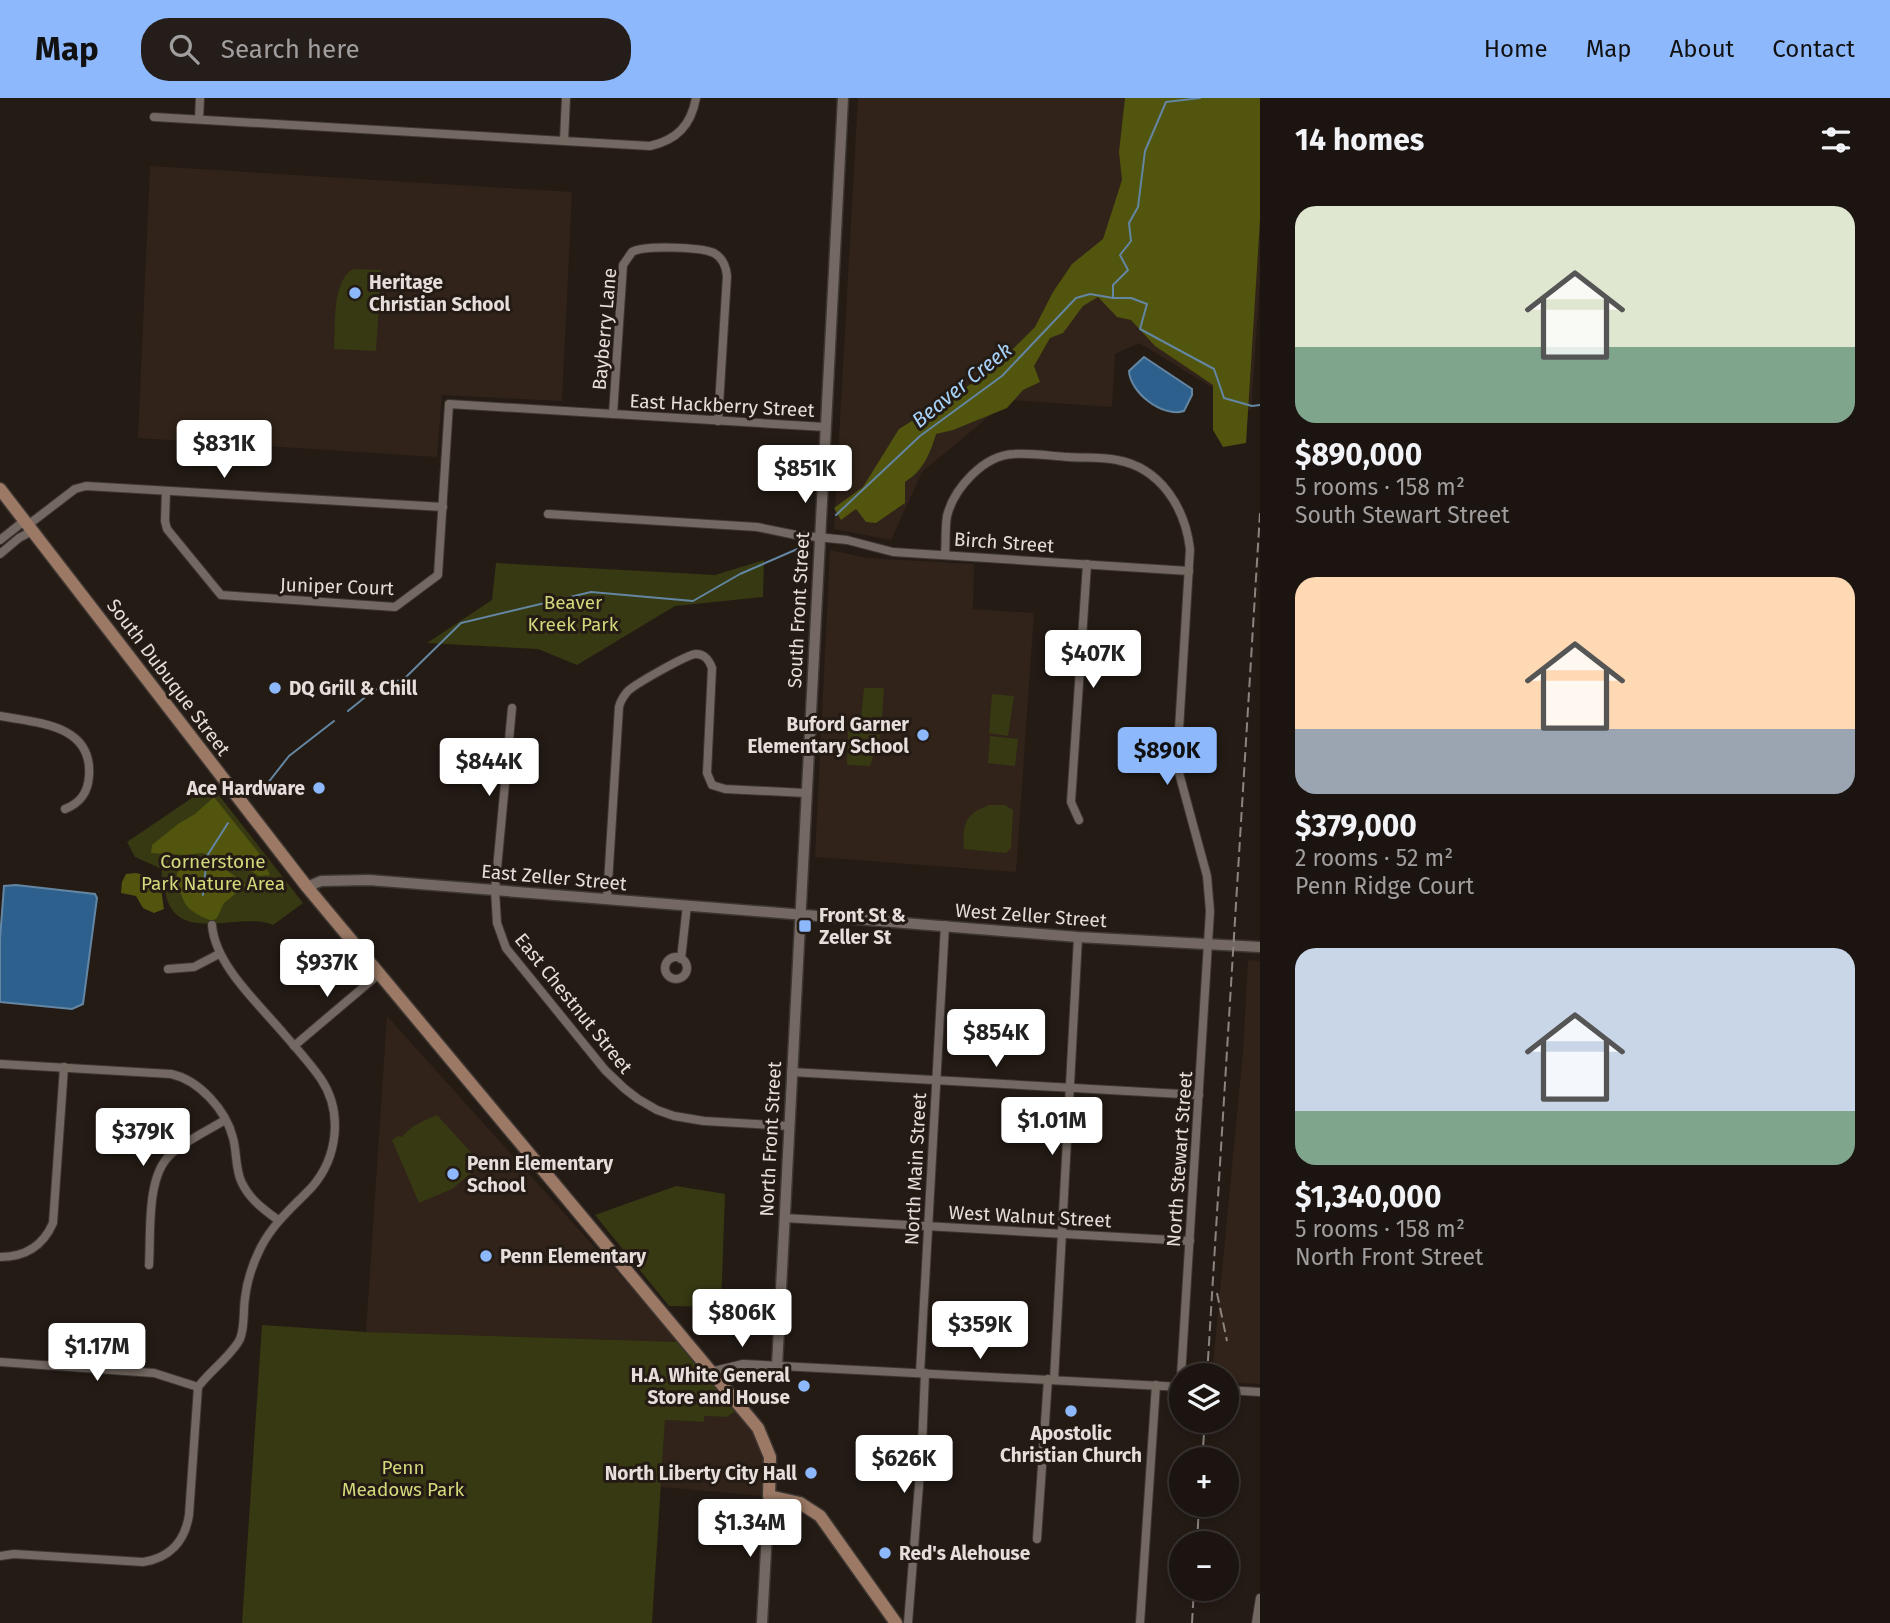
<!DOCTYPE html>
<html lang="en">
<head>
<meta charset="utf-8">
<style>
  :root { --surface:#1b1410; --page:#241d19; --text:#f1f3f6; --muted:#a09e9f; --line:#393330; --accent:#8db9fc }
  body { margin:0; font-family:"Fira Sans",sans-serif; background:var(--page); color:var(--text); height:100vh; display:flex; flex-direction:column; font-size:26px; white-space:nowrap }
  * { box-sizing:border-box; margin:0 }
  p { font-size:23px; color:var(--muted) }
  .icon { flex:none; width:38px; height:38px; fill:none; stroke:currentColor; stroke-width:2; stroke-linecap:round; stroke-linejoin:round }
  .map { position:relative; flex:1; overflow:hidden }
  .side { display:flex; flex-direction:column; background:var(--surface); width:630px }
  .side>* { flex:none }
  .fabs { position:absolute; left:1169px; top:1265px; display:grid; gap:14px }
  .fabs a { display:grid; place-items:center; width:70px; height:70px; border-radius:50%; background:var(--surface); box-shadow:0 4px 10px #0003,0 0 0 2px var(--line); font-size:35px }
  .price { position:absolute; translate:-50% -60px; padding:0 16px; border-radius:7px; background:#fff; color:#222; font-size:23px; line-height:46px; filter:drop-shadow(0 2px 4px #0008) }
  .price::after { content:''; position:absolute; left:50%; top:42px; width:21px; height:16px; margin-left:-10px; background:inherit; clip-path:polygon(0 0,100% 0,50% 100%) }
  .price.current { background:var(--accent); color:#111 }
  ul { padding:0; list-style:none }
  li { display:grid; align-content:center; gap:14px; height:371px; padding:0 35px }
  li span { display:grid; place-items:center; height:217px; border-radius:21px; color:#555 }
  li>.icon { margin-inline-start:auto }
  span .icon { width:126px; height:126px; fill:#fffc; stroke-width:1 }
  li b { font-size:30px }
  h2 { display:flex; justify-content:space-between; align-items:center; height:84px; padding:0 35px; font-size:30px }
  header { display:flex; align-items:center; gap:42px; box-sizing:border-box; height:98px; padding:0 35px; background:var(--accent); color:#111 }
  header strong { font-size:33px }
  nav { display:flex; gap:38px; margin-inline-start:auto; font-size:24px }
  .search { width:490px; height:63px; background:var(--page); display:flex; align-items:center; gap:18px; box-sizing:border-box; padding:0 24px; border-radius:28px; color:var(--muted); font-size:26px }
  main { display:flex; flex:1; min-height:0 }
  .map>svg:first-child { display:block }
  .built { fill:#312319 }
  .green { fill:#363912 }
  .forest { fill:#51550d }
  .water { fill:#2d608c; stroke:#6486a3; stroke-width:2 }
  .lines { fill:none; stroke-linecap:round; stroke-linejoin:round }
  .stream { stroke:#6486a3; stroke-width:2 }
  .minor-casing { stroke:#3d3632; stroke-width:10 }
  .tertiary-casing { stroke:#3d3632; stroke-width:13 }
  .secondary-casing { stroke:#3d3632; stroke-width:15 }
  .minor { stroke:#746962; stroke-width:8 }
  .tertiary { stroke:#746962; stroke-width:10 }
  .secondary { stroke:#9b7965; stroke-width:12 }
  .rail { stroke:#8c847f; stroke-width:2; stroke-dasharray:10 5; stroke-linecap:butt }
  .poi-dot { fill:#8db9fc; stroke:#241b15; stroke-width:2.5 }
  .labels { text-anchor:middle; stroke-width:6; stroke-linejoin:round; paint-order:stroke }
  .poi-label { font-size:19px; font-weight:bold; fill:#e5deda; stroke:#241b15; text-anchor:start }
  .street-label { font-size:19px; fill:#e5deda; stroke:#241b15 }
  .park-label { font-size:19px; fill:#d2d97a; stroke:#241b15 }
  .water-label { font-size:21px; font-style:italic; fill:#a7d2f9; stroke:#241b15 }
</style>
</head>
<body>
<header>
<strong>Map</strong>
<div class="search"><svg class="icon" aria-label="search" viewBox="0 0 24 24"><circle cx="10" cy="10" r="6"/><path d="M15 15l6 6"/></svg>Search here</div>
<nav><a>Home</a><a>Map</a><a>About</a><a>Contact</a></nav>
</header>
<main>
<div class="map">
<svg width="1260" height="1525" viewBox="0 0 1260 1525">
  <rect width="100%" height="100%" fill="#241b15"/>
  <!-- built -->
  <g class="built">
    <polygon points="858,0 1260,0 1260,181 1251,313 1139,245 1115,256 1112,309 1009,302 922,374 891,442 834,431"/>
    <polygon points="150,68 572,94 562,303 442,297 437,359 138,340"/>
    <polygon points="830,452 867,460 974,466 973,511 1034,515 1016,774 815,759"/>
    <polygon points="1248,862 1260,863 1260,1286 1227,1284 1227,1278 1212,1277 1243,954"/>
    <polygon points="387,918 680,1244 366,1234"/>
    <polygon points="737,1312 760,1343 765,1366 765,1398 661,1389 665,1322 704,1324 704,1318 727,1319"/>
  </g>
  <!-- green -->
  <g class="green">
    <path d="M353 171 381 172 376 253 334 251C336 228 331 184 353 171Z"/>
    <polygon points="764,462 763,499 675,508 577,567 538,551 427,545 492,502 496,465 715,477"/>
    <polygon points="864,590 884,590 881,632 860,632"/>
    <polygon points="992,596 1014,598 1008,638 989,635"/>
    <polygon points="848,633 880,637 870,668 847,667"/>
    <polygon points="990,638 1018,641 1015,668 988,665"/>
    <path d="M211 687 303 805 273 827C240 813 179 847 166 798 163 788 161 780 162 771L135 759 127 744Z"/>
    <path d="M989 707H1005L1013 712 1011 750 1006 755 964 751C962 726 965 716 989 707Z"/>
    <path d="M437 1017 477 1061V1070L452 1091 419 1105 392 1042 398 1038 402 1039C412 1027 423 1023 437 1017Z"/>
    <polygon points="676,1088 725,1096 721,1209 669,1208 595,1117"/>
    <polygon points="262,1227 366,1234 680,1244 737,1312 727,1319 704,1318 704,1324 665,1322 652,1525 242,1525"/>
  </g>
  <!-- forest -->
  <g class="forest">
    <path d="M1125 0H1260V122L1246 345 1223 349 1213 332V287L1155 248 1131 222 1117 219 1098 199 1083 208 1063 235 1050 240 1034 268 1040 284 1023 292 1007 310 953 332 936 336C930 356 923 373 905 384V405L876 425 866 424 856 411 841 422 834 410 863 389 899 331 990 274 1035 229 1053 194 1072 166 1103 141 1122 82 1119 54Z"/>
    <polygon points="214,699 258,754 270,777 259,778 251,773 236,771 220,761 202,755 184,757 151,755 152,747 178,726 195,716"/>
    <path d="M197 762C218 765 231 774 246 787L224 805 217 820 212 823C184 812 181 804 177 775L187 766Z"/>
    <path d="M136 775C163 782 160 784 164 811L154 815 143 810 136 798 121 795 122 784 126 776Z"/>
  </g>
  <!-- water -->
  <g class="water">
    <path d="M1144 259 1192 291V297L1184 313C1162 320 1130 294 1129 273Z"/>
    <polygon points="16,787 95,796 97,800 83,906 72,911 0,904 0,841 4,788"/>
  </g>
  <g class="lines">
    <!-- stream -->
    <g class="stream">
      <polyline points="1200,0 1166,4 1145,53 1138,109 1129,125 1131,143 1120,157 1128,172 1113,187 1113,200 1131,200 1147,206 1140,231 1214,271 1224,300 1252,308 1260,307"/>
      <polyline points="836,417 920,338 1002,278 1076,200 1090,196 1113,200"/>
      <polyline points="348,613 374,592 405,580 461,525 591,494 693,503 740,476 802,449"/>
      <polyline points="260,695 289,658 334,623"/>
      <polyline points="203,797 207,758 228,725"/>
    </g>
    <defs>
      <g id="minor">
        <path d="M154 19 650 48C677 42 691 27 696 0"/>
        <polyline points="199,21 200,0"/>
        <polyline points="564,43 566,0"/>
        <path d="M613 316 623 167 632 154C644 147 701 149 714 155 723 160 726 168 727 178L718 323"/>
        <polyline points="166,393 165,423 167,431 221,497 395,509 438,477 449,306 825,329"/>
        <polyline points="548,416 757,429 796,437 847,442 893,454 1189,473"/>
        <polyline points="28,427 75,391 86,388 443,409"/>
        <polyline points="0,442 24,423"/>
        <polyline points="0,456 19,440 32,433"/>
        <path d="M945 456C946 444 945 430 947 418 954 390 984 357 1014 356 1032 355 1051 358 1068 359 1084 360 1101 359 1117 362 1161 370 1185 410 1190 451L1178 648 1179 675 1207 778 1210 813 1181 1278"/>
        <polyline points="512,610 495,792 497,825 506,850 605,972 625,991 638,1001 657,1012 674,1018 704,1023 789,1028"/>
        <path d="M0 618C37 625 93 626 89 678 88 695 80 705 65 711"/>
        <polyline points="1079,722 1071,704 1087,466"/>
        <path d="M607 801 619 609C620 604 623 599 627 594 633 587 688 556 696 556 705 556 709 562 712 570L707 675 712 687 725 691 805 695"/>
        <circle cx="676" cy="870" r="11"/>
        <polyline points="681,861 687,807"/>
        <polyline points="168,871 194,869 219,856"/>
        <polyline points="294,948 379,876"/>
        <path d="M0 966 171 976C199 982 226 1012 233 1040 237 1054 235 1069 241 1083 249 1101 263 1111 278 1122"/>
        <polyline points="791,974 1199,997"/>
        <polyline points="784,1120 1190,1143"/>
        <path d="M0 1159C25 1159 43 1148 53 1125L64 969"/>
        <path d="M149 1167C151 1136 146 1079 170 1057 185 1043 207 1033 225 1022"/>
        <polyline points="0,1264 154,1275 198,1289"/>
        <polyline points="710,1274 743,1266 1181,1289"/>
        <polyline points="920,1275 945,827"/>
        <polyline points="1054,1282 1078,839"/>
        <polyline points="1227,1292 1260,1294"/>
        <polyline points="1037,1441 1048,1281"/>
        <path d="M0 1458 14 1456 143 1464C170 1460 185 1443 189 1417L198 1289C209 1274 232 1257 240 1241 245 1229 243 1213 245 1200 247 1182 253 1165 261 1149 274 1124 293 1109 312 1089 338 1059 343 1014 321 981 310 965 296 950 284 936 259 906 215 867 212 827"/>
        <polyline points="908,1525 922,1349 925,1275"/>
        <polyline points="1140,1525 1156,1287"/>
        <polyline points="1256,1525 1260,1500"/>
      </g>
      <g id="tertiary">
        <polyline points="307,789 321,783 369,782 1078,839 1260,849"/>
        <polyline points="777,1268 843,0"/>
        <polyline points="762,1525 769,1398"/>
      </g>
      <polyline id="secondary" points="0,391 307,789 758,1330 770,1359 769,1398 800,1405 820,1418 896,1525"/>
    </defs>
    <!-- minor casing -->
    <use href="#minor" class="minor-casing"/>
    <!-- tertiary casing -->
    <use href="#tertiary" class="tertiary-casing"/>
    <!-- secondary casing -->
    <use href="#secondary" class="secondary-casing"/>
    <!-- minor -->
    <use href="#minor" class="minor"/>
    <!-- tertiary -->
    <use href="#tertiary" class="tertiary"/>
    <!-- secondary -->
    <use href="#secondary" class="secondary"/>
    <!-- rail -->
    <g class="rail">
      <polyline points="1217,1195 1227,1243"/>
      <polyline points="1207,1278 1260,415"/>
      <polyline points="1202,1362 1205,1323"/>
      <polyline points="1197,1446 1199,1407"/>
      <polyline points="1192,1525 1194,1491"/>
    </g>
  </g>
  <!-- markers -->
  <g class="poi-dot">
    <circle cx="355" cy="195" r="7"/>
    <circle cx="275" cy="590" r="7"/>
    <circle cx="923" cy="637" r="7"/>
    <circle cx="319" cy="690" r="7"/>
    <rect x="798" y="821" width="14" height="14" rx="3.5"/>
    <circle cx="453" cy="1076" r="7"/>
    <circle cx="486" cy="1158" r="7"/>
    <circle cx="804" cy="1288" r="7"/>
    <circle cx="1071" cy="1313" r="7"/>
    <circle cx="811" cy="1375" r="7"/>
    <circle cx="885" cy="1455" r="7"/>
  </g>
  <g class="labels">
    <!-- poi labels -->
    <g class="poi-label">
      <text x="369" y="191">Heritage<tspan x="369" dy="22">Christian School</tspan></text>
      <text x="289" y="597">DQ Grill &amp; Chill</text>
      <text x="909" y="633" text-anchor="end">Buford Garner<tspan x="909" dy="22">Elementary School</tspan></text>
      <text x="305" y="697" text-anchor="end">Ace Hardware</text>
      <text x="819" y="824">Front St &amp;<tspan x="819" dy="22">Zeller St</tspan></text>
      <text x="467" y="1072">Penn Elementary<tspan x="467" dy="22">School</tspan></text>
      <text x="500" y="1165">Penn Elementary</text>
      <text x="790" y="1284" text-anchor="end">H.A. White General<tspan x="790" dy="22">Store and House</tspan></text>
      <text x="1071" y="1342" text-anchor="middle">Apostolic<tspan x="1071" dy="22">Christian Church</tspan></text>
      <text x="797" y="1382" text-anchor="end">North Liberty City Hall</text>
      <text x="899" y="1462">Red's Alehouse</text>
    </g>
    <!-- street labels -->
    <g class="street-label">
      <text transform="translate(604 231) rotate(-85)" y="7">Bayberry Lane</text>
      <text transform="translate(722 307) rotate(3)" y="7">East Hackberry Street</text>
      <text transform="translate(1004 444) rotate(4)" y="7">Birch Street</text>
      <text transform="translate(337 488) rotate(2)" y="7">Juniper Court</text>
      <text transform="translate(798 512) rotate(-87)" y="7">South Front Street</text>
      <text transform="translate(169 579) rotate(53)" y="7">South Dubuque Street</text>
      <text transform="translate(554 779) rotate(5)" y="7">East Zeller Street</text>
      <text transform="translate(1031 817) rotate(4)" y="7">West Zeller Street</text>
      <text transform="translate(574 905) rotate(51)" y="7">East Chestnut Street</text>
      <text transform="translate(770 1041) rotate(-87)" y="7">North Front Street</text>
      <text transform="translate(1179 1061) rotate(-86)" y="7">North Stewart Street</text>
      <text transform="translate(915 1071) rotate(-87)" y="7">North Main Street</text>
      <text transform="translate(1030 1118) rotate(3)" y="7">West Walnut Street</text>
    </g>
    <!-- park labels -->
    <g class="park-label">
      <text x="573" y="511">Beaver<tspan x="573" dy="22">Kreek Park</tspan></text>
      <text x="213" y="770">Cornerstone<tspan x="213" dy="22">Park Nature Area</tspan></text>
      <text x="403" y="1376">Penn<tspan x="403" dy="22">Meadows Park</tspan></text>
    </g>
    <!-- water labels -->
    <g class="water-label">
      <text transform="translate(962 287) rotate(-39)" y="7">Beaver Creek</text>
    </g>
  </g>
</svg>
<div class="fabs">
<a><svg class="icon" aria-label="layers" viewBox="0 0 24 24"><path d="M12 4l9 5-9 5-9-5zM3 14l9 5 9-5"/></svg></a>
<a>+</a>
<a>−</a>
</div>
<b class="price" style="left:224px;top:382px">$831K</b>
<b class="price" style="left:805px;top:407px">$851K</b>
<b class="price" style="left:1093px;top:592px">$407K</b>
<b class="price current" style="left:1167px;top:689px">$890K</b>
<b class="price" style="left:489px;top:700px">$844K</b>
<b class="price" style="left:327px;top:901px">$937K</b>
<b class="price" style="left:996px;top:971px">$854K</b>
<b class="price" style="left:1052px;top:1059px">$1.01M</b>
<b class="price" style="left:143px;top:1070px">$379K</b>
<b class="price" style="left:742px;top:1251px">$806K</b>
<b class="price" style="left:980px;top:1263px">$359K</b>
<b class="price" style="left:97px;top:1285px">$1.17M</b>
<b class="price" style="left:904px;top:1397px">$626K</b>
<b class="price" style="left:750px;top:1461px">$1.34M</b>
</div>
<section class="side">
<h2>14 homes<svg class="icon" aria-label="filters" viewBox="0 0 24 24"><path d="M4 7h16M4 17h16"/><circle cx="9" cy="7" r="2"/><circle cx="15" cy="17" r="2"/></svg></h2>
<ul>
<li><span style="background:linear-gradient(#dfe7d0 65%,#7fa58c 0)"><svg class="icon" aria-label="home" viewBox="0 0 24 24"><path d="M3 11l9-7 9 7M6 9v11h12V9"/></svg></span><div><b>$890,000</b><p>5 rooms · 158 m²</p><p>South Stewart Street</p></div></li>
<li><span style="background:linear-gradient(#ffd9b3 70%,#9aa5b1 0)"><svg class="icon" aria-label="home" viewBox="0 0 24 24"><path d="M3 11l9-7 9 7M6 9v11h12V9"/></svg></span><div><b>$379,000</b><p>2 rooms · 52 m²</p><p>Penn Ridge Court</p></div></li>
<li><span style="background:linear-gradient(#c9d6e8 75%,#7fa58c 0)"><svg class="icon" aria-label="home" viewBox="0 0 24 24"><path d="M3 11l9-7 9 7M6 9v11h12V9"/></svg></span><div><b>$1,340,000</b><p>5 rooms · 158 m²</p><p>North Front Street</p></div></li>
</ul>
</section>
</main>
</body>
</html>
